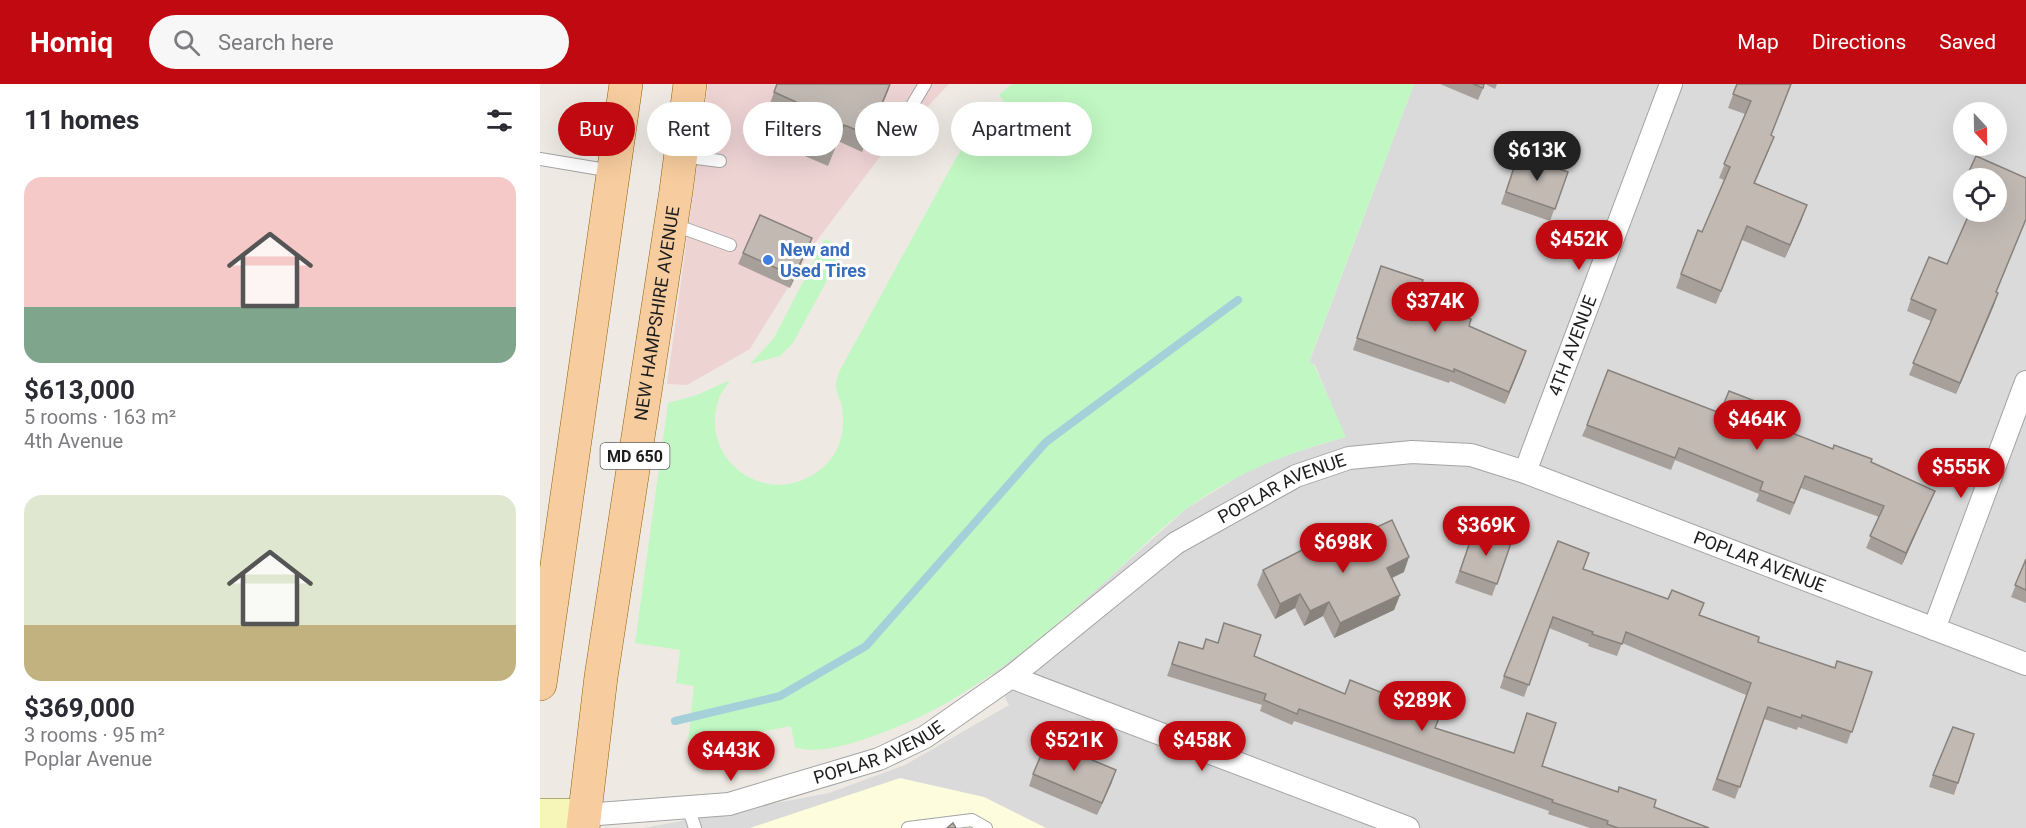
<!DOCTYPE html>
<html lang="en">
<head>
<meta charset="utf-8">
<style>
  :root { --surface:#fff; --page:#f7f7f7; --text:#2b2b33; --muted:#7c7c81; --accent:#c10911 }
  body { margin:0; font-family:Roboto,sans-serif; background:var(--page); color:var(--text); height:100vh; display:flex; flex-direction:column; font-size:22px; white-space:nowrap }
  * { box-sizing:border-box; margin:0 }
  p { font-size:20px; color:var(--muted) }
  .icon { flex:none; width:33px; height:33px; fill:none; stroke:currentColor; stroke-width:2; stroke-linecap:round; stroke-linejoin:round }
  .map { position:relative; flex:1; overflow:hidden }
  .details { display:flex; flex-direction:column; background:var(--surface); width:540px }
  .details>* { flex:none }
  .top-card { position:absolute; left:18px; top:18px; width:570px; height:54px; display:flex; gap:12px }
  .needle { width:39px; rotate:158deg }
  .buttons { position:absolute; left:1413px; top:18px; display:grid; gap:12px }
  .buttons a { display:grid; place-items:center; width:54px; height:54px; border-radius:50%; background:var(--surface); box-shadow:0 6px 24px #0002; font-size:30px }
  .price { position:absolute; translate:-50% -51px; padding:0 14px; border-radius:21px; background:var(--accent); color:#fff; font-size:20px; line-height:39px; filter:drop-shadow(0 2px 3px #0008) }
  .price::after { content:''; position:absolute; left:50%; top:36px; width:18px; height:14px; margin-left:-9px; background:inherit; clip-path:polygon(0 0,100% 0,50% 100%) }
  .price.on { background:#222; color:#fff }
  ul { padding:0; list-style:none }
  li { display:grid; align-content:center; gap:12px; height:318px; padding:0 24px }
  li span { display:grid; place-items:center; height:186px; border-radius:18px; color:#555 }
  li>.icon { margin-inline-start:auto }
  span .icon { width:108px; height:108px; fill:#fffc; stroke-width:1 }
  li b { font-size:26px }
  h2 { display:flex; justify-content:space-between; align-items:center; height:72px; padding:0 24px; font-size:26px }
  .pill { padding:0 21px; border-radius:27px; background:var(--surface); box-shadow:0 6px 24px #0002; font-size:21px; line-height:54px }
  .pill.on { background:var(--accent); color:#fff }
  header { display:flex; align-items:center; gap:36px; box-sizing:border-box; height:84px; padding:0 30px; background:var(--accent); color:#fff }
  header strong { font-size:28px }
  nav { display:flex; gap:33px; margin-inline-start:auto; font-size:21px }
  .search { width:420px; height:54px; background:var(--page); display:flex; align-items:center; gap:15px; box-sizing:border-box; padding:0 21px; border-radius:33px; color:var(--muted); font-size:22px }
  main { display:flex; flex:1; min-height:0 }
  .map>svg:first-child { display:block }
  .residential { fill:#dbdada; fill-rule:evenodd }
  .commercial { fill:#eed3d3 }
  .education { fill:#fdfcdd }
  .park { fill:#c1f7c3 }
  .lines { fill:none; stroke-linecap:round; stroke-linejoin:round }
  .stream { stroke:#a5d0da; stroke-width:8 }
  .lane-casing { stroke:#a4a4a4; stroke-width:14 }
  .street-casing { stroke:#a4a4a4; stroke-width:24 }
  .secondary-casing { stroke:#686f09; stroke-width:33 }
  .primary-casing { stroke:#905c06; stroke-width:34 }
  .lane { stroke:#fff; stroke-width:12 }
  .street { stroke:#fff; stroke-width:22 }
  .secondary { stroke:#f6f6b9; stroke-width:32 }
  .primary { stroke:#f7cd9f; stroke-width:33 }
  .wall { fill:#a79f9a }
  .shaded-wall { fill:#88827d }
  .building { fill:#c2b9b3; stroke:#88827d; stroke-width:1.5 }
  .shop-dot { fill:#3f7fe0; stroke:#fff; stroke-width:2 }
  .labels { text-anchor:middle; stroke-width:6; stroke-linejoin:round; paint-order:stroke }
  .shield { fill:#fff; stroke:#616161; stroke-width:1.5 }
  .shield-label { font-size:16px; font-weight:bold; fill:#1d1d1d }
  .shop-label { font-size:18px; font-weight:bold; fill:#366cbe; stroke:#fff; text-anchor:start }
  .street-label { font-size:18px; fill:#1d1d1d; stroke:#fff }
</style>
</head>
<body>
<header>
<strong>Homiq</strong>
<div class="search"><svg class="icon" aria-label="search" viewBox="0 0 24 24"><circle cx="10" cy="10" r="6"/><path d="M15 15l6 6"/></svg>Search here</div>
<nav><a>Map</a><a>Directions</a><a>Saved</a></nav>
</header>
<main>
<section class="details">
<h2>11 homes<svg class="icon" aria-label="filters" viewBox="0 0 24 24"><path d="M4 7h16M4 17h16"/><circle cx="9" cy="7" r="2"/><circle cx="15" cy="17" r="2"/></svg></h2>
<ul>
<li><span style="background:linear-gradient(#f6c9c9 70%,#7fa58c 0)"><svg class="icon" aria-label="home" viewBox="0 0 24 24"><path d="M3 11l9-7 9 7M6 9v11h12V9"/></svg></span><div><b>$613,000</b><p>5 rooms · 163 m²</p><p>4th Avenue</p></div></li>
<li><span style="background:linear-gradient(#dfe7d0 70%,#c2b280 0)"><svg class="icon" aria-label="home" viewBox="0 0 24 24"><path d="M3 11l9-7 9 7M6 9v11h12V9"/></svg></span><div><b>$369,000</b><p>3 rooms · 95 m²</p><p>Poplar Avenue</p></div></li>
</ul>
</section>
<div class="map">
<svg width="1486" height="744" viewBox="0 0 1486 744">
  <rect width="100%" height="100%" fill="#eeeae3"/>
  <!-- residential -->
  <path class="residential" d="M874 0H1486V744H104L289 709 365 681 469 621 452 590 522 536 646 425 704 389 741 373 805 353 775 281 769 279ZM1424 28H1456V62H1424ZM1424 94H1456V128H1424Z"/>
  <!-- commercial -->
  <polygon class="commercial" points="168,0 409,0 339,74 278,155 210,265 147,301 127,300"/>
  <!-- education -->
  <polygon class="education" points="360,694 444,713 506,744 210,744"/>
  <!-- park -->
  <g class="park">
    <path d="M472 0H874L769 278 774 281 806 353C748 368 697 389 649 423 620 444 594 471 567 496 499 557 426 619 339 650 319 657 293 666 273 666 267 666 260 664 255 664L251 642 211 650 148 656 154 602 136 599 140 566 95 559 128 319 157 311 190 296C185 304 179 311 177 321 163 375 220 419 269 393 282 386 294 375 299 360 304 347 304 333 301 319 299 314 296 307 296 301 296 297 298 292 299 288L416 74 437 46 464 17 459 11Z"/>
    <polygon points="285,155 304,165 253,259 240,272 210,280 234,254"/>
  </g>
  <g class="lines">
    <!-- stream -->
    <polyline class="stream" points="135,637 240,612 326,562 506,358 698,216"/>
    <defs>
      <g id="lane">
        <polyline points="359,43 385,0"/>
        <polyline points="141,72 180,77"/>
        <polyline points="0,75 72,87"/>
        <polyline points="132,140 190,161"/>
        <polyline points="148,723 155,744"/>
        <polyline points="368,744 432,736 446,744"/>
      </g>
      <g id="street">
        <path id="s1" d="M985 388 1131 0"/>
        <polyline points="1394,545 1486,298"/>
        <polyline points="471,593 868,744"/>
        <path id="s2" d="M45 731 189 720 339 675 385 653 471 593 636 459 756 392 809 374 872 368 931 371 985 388 1486 580"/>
      </g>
      <polyline id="secondary" points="0,731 45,731"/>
      <g id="primary">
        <polyline points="0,600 86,0"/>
        <path id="s3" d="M43 744 61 593 136 107 150 0"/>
      </g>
    </defs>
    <!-- lane casing -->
    <use href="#lane" class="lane-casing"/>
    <!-- street casing -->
    <use href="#street" class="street-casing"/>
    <!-- secondary casing -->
    <use href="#secondary" class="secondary-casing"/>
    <!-- primary casing -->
    <use href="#primary" class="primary-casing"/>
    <!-- lane -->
    <use href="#lane" class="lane"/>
    <!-- street -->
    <use href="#street" class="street"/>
    <!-- secondary -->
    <use href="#secondary" class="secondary"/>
    <!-- primary -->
    <use href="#primary" class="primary"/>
  </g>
  <!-- wall -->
  <g class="wall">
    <polygon points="237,0 350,0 322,68 298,57 288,82 239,61 250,34 228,25"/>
    <polygon points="900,0 957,0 955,5 945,0 938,16"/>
    <polygon points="1197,0 1251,0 1231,51 1229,66 1215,99 1262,135 1245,174 1202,156 1176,220 1136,204 1141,190 1162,148 1184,96 1179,94 1205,30 1188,24"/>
    <polygon points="978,71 1028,88 1010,137 961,120"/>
    <polygon points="1486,94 1486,136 1456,208 1454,221 1416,310 1369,291 1391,237 1367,227 1371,215 1407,180"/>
    <polygon points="1424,101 1424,119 1418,117"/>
    <polygon points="272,154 267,166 250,204 198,180 203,169"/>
    <polygon points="837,194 876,217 929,242 986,267 965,320 910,297 909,299 813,266"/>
    <polygon points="1180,329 1220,336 1293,365 1331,378 1395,407 1390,418 1362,481 1326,464 1339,433 1261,404 1250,431 1216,417 1219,410 1135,376 1131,386 1042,352 1047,341"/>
    <polygon points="934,446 971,459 952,512 915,499"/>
    <polygon points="775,472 864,488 852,494 860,511 854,526 794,554 783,532 764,542 755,524 735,535 717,501 723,486"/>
    <polygon points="1486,475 1486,519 1471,513"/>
    <polygon points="1043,485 1160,531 1218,558 1295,584 1332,588 1307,660 1258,643 1257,646 1224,635 1195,715 1172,706 1206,611 1082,559 1077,572 1048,562 1049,560 1009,544 984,613 960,604 964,592"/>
    <polygon points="684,539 714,572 805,610 856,618 895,644 1114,723 1169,744 1050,744 1008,730 1009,727 754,637 752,641 720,627 722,621 627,592 639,558 662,565 678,558"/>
    <polygon points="1434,650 1414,711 1389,703 1393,691"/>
    <polygon points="493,690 572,698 557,731 489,702"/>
  </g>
  <!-- shaded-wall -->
  <g class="shaded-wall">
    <polygon points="350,0 348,7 322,68"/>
    <polygon points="1267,121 1262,135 1245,174 1250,161"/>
    <polygon points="272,154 267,166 250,204 254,192"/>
    <polygon points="1458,209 1454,221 1416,310 1420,299"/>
    <polygon points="986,267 982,279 965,320 969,308"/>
    <polygon points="1395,407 1390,418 1362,481 1366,469"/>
    <polygon points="869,473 864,488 841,499 847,484"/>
    <polygon points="760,510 755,524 735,535 740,520"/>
    <polygon points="860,511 854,526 794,554 800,539"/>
    <polygon points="789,518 783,532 764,542 770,527"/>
    <polygon points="576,686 572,698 557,731 562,719"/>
  </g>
  <!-- building -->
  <g class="building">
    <polygon points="237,0 350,0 329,51 304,41 294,65 245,44 256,18 234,8"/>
    <polygon points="933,0 944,0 943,4"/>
    <polygon points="1197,0 1251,0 1231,51 1234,53 1214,99 1267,121 1250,161 1207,142 1181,207 1141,190 1158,146 1162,148 1190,83 1184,80 1211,17 1193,10"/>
    <polygon points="978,71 1028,88 1015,125 966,108"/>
    <polygon points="1436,72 1486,94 1486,135 1456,208 1458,209 1420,299 1373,279 1396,226 1371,215 1389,173 1407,180 1430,128 1456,128 1456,94 1426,94"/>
    <polygon points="220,131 272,154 254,192 203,169"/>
    <polygon points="841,182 883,196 876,217 931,235 929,242 986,267 969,308 914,285 914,288 817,254"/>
    <polygon points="1068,286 1180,329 1189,307 1225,321 1219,336 1293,365 1294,361 1332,375 1331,378 1395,407 1366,469 1330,452 1344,422 1265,392 1254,419 1220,406 1223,398 1139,364 1135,374 1047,341"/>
    <polygon points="852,436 869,473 847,484 860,511 800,539 789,518 770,527 760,510 740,520 723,486 770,462 775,472"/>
    <polygon points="934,446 971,459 957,500 920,487"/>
    <polygon points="1018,457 1049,469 1043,485 1128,515 1132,506 1164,519 1159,531 1219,553 1218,558 1295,584 1297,577 1332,588 1312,648 1262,631 1261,634 1228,623 1200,703 1177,695 1211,599 1086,548 1082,560 1052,550 1053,548 1013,533 989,601 964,592"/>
    <polygon points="1486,475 1486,506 1475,501"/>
    <polygon points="684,539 721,551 714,572 805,610 810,596 853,613 856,618 899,634 895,644 974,669 987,629 1016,639 1002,682 1078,708 1079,703 1116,716 1114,723 1169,744 1078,744 1067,740 1068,737 1012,718 1013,716 759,625 757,630 724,616 726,610 632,580 639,558 663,565 666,555 678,559"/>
    <polygon points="1413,643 1434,650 1418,699 1393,691"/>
    <polygon points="507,657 576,686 562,719 493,690"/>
    <polygon points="413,739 416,744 407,744"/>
  </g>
  <!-- markers -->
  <circle class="shop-dot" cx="228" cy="176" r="6"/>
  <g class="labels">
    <!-- shield labels -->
    <rect class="shield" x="60.5" y="359" width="69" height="26" rx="4.5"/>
    <g class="shield-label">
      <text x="95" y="378">MD 650</text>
    </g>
    <!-- shop labels -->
    <g class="shop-label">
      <text x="240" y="172">New and<tspan x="240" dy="21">Used Tires</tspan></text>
    </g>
    <!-- street labels -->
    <g class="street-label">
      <text dy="6" stroke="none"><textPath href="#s3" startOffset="520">NEW HAMPSHIRE AVENUE</textPath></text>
      <text dy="6" stroke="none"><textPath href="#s1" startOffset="135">4TH AVENUE</textPath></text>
      <text dy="6" stroke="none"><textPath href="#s2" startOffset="789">POPLAR AVENUE</textPath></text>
      <text dy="6" stroke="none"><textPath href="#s2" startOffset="1293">POPLAR AVENUE</textPath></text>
      <text dy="6" stroke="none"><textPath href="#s2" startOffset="303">POPLAR AVENUE</textPath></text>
    </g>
  </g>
</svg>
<div class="buttons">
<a><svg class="needle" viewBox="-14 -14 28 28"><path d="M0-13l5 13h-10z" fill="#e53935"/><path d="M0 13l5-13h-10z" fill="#7c7c81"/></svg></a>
<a><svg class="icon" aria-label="locate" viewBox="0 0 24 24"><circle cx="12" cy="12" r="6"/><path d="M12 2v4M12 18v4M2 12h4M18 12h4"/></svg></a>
</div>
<b class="price on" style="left:997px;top:98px">$613K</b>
<b class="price" style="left:1039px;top:187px">$452K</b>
<b class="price" style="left:895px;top:249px">$374K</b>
<b class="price" style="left:1217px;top:367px">$464K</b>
<b class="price" style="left:1421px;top:415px">$555K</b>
<b class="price" style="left:946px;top:473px">$369K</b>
<b class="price" style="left:803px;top:490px">$698K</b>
<b class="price" style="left:882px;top:648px">$289K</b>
<b class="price" style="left:534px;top:688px">$521K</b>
<b class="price" style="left:662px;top:688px">$458K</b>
<b class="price" style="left:191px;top:698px">$443K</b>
<div class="top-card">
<a class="pill on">Buy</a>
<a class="pill">Rent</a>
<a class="pill">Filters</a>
<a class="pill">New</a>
<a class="pill">Apartment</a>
</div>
</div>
</main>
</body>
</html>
